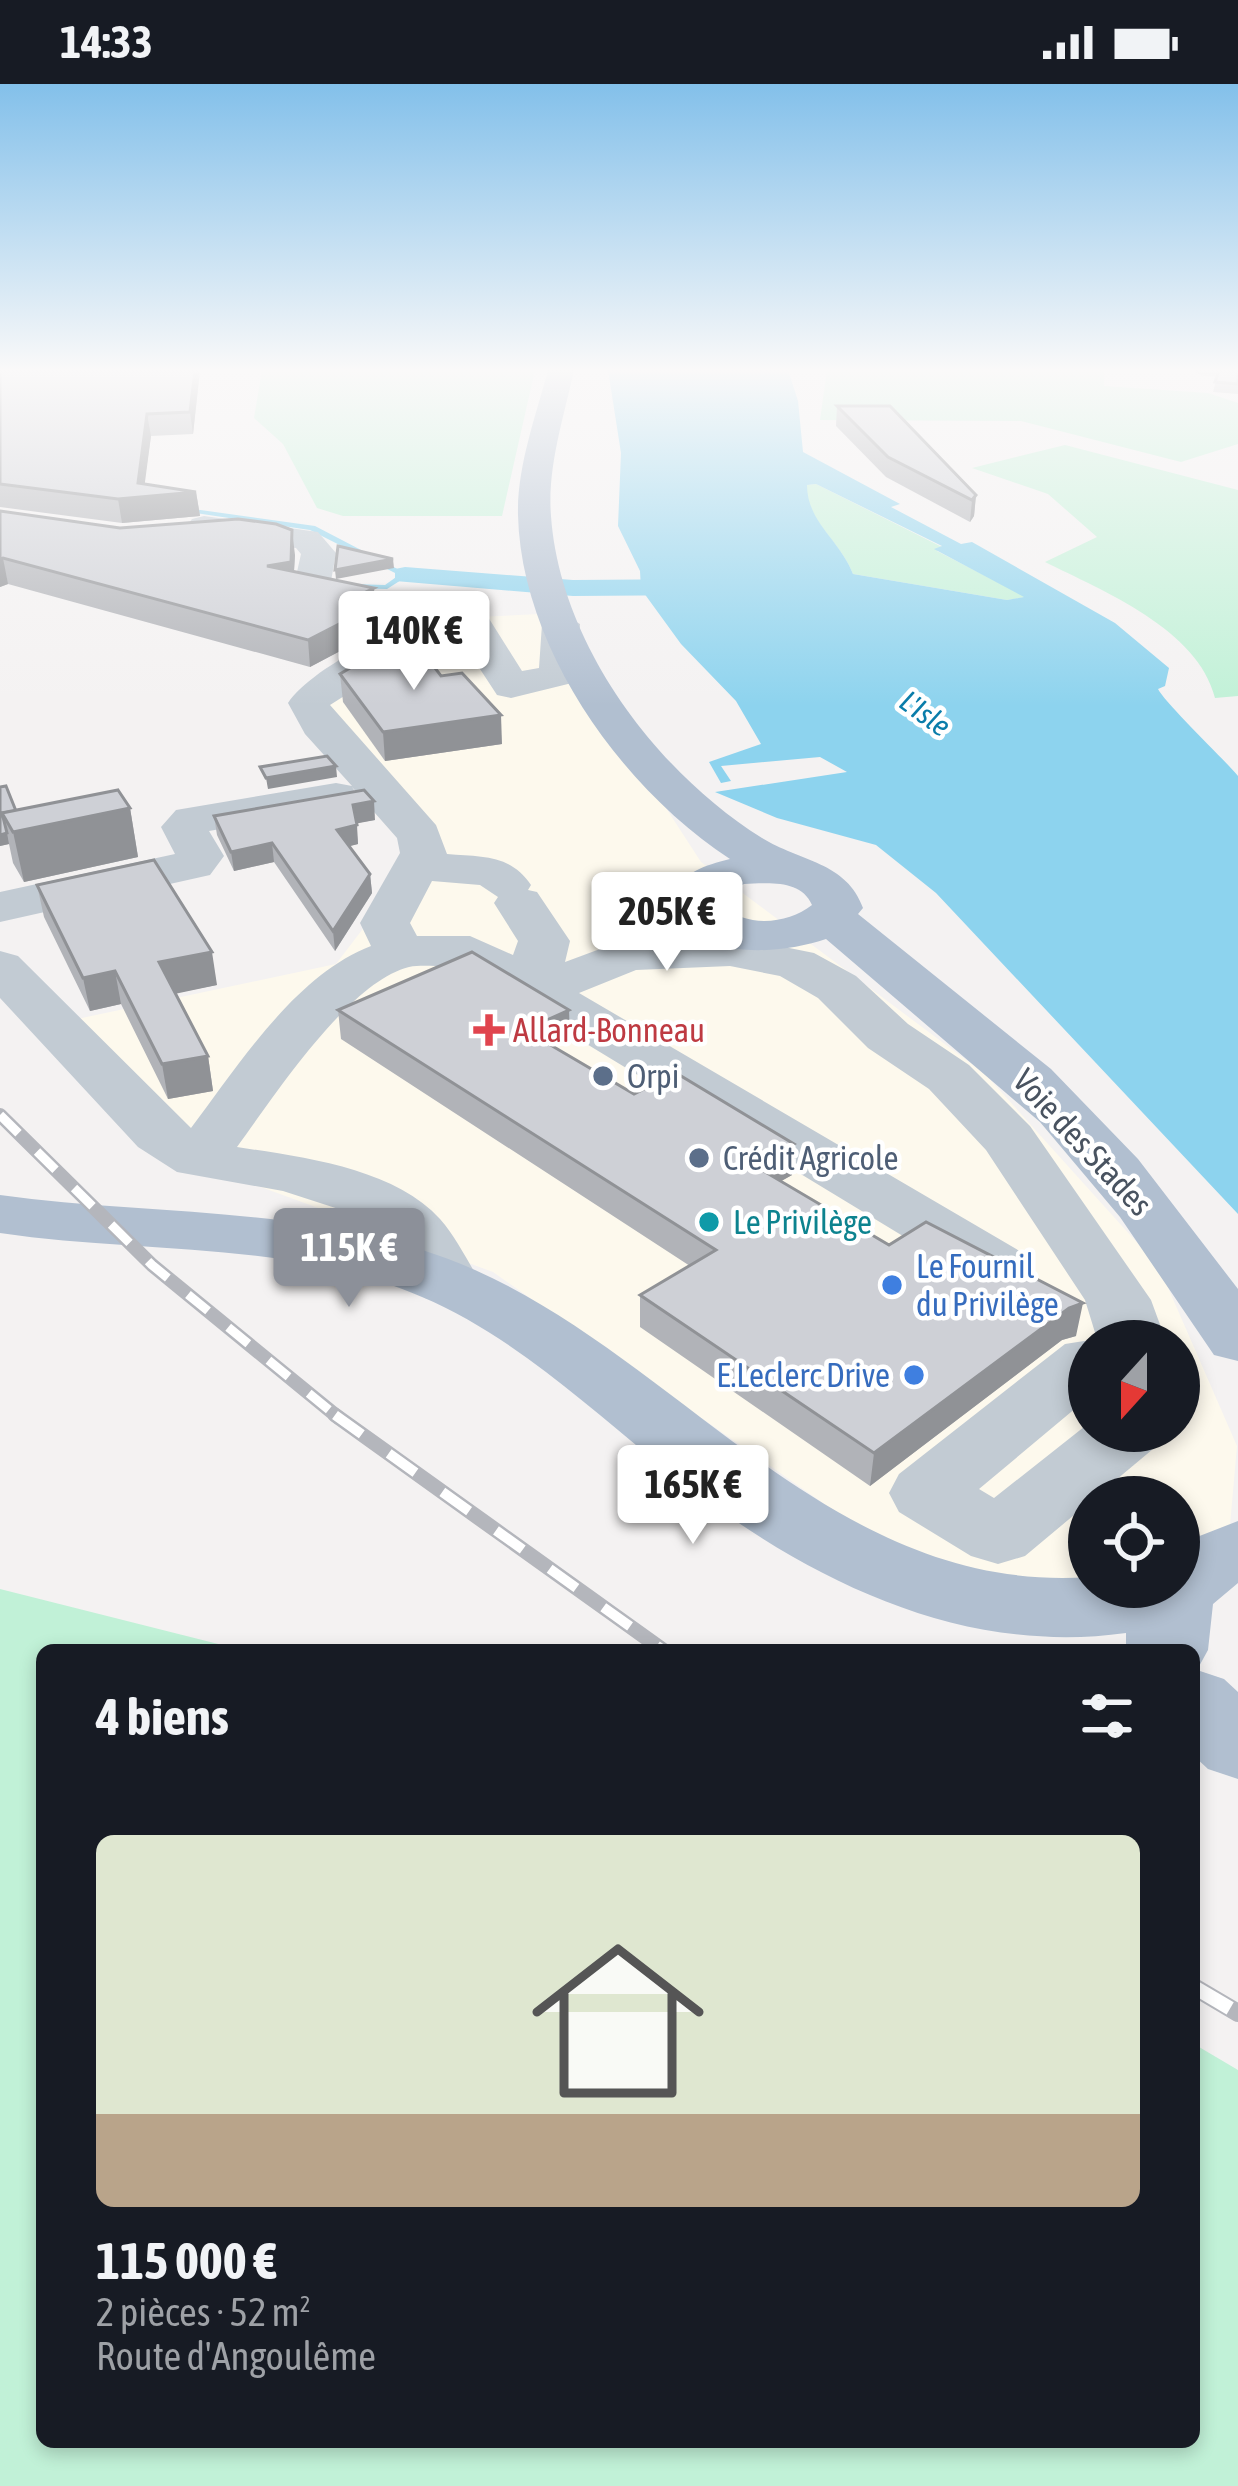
<!DOCTYPE html>
<html lang="fr">
<head>
<meta charset="utf-8">
<style>
  :root { --surface:#171b24; --page:#242831; --text:#f1f3f6; --muted:#9ea1a6; --line:#363941; --accent:#8c9099 }
  body { margin:0; font-family:"Asap Condensed",sans-serif; background:var(--page); color:var(--text); height:100vh; display:flex; flex-direction:column; font-size:45px; white-space:nowrap }
  * { box-sizing:border-box; margin:0 }
  p { font-size:39px; color:var(--muted) }
  .icon { flex:none; width:66px; height:66px; fill:none; stroke:currentColor; stroke-width:2; stroke-linecap:round; stroke-linejoin:round }
  .map { position:relative; flex:1; overflow:hidden }
  .sheet { position:absolute; left:36px; top:1560px; width:1164px; height:804px; display:flex; flex-direction:column; background:var(--surface); border-radius:18px; box-shadow:0 6px 18px #0003 }
  .sheet>* { flex:none }
  .needle { width:78px; rotate:201deg }
  .fabs { position:absolute; left:1068px; top:1236px; display:grid; gap:24px }
  .fabs a { display:grid; place-items:center; width:132px; height:132px; border-radius:50%; background:var(--surface); box-shadow:0 6px 18px #0003; font-size:60px }
  .price { position:absolute; translate:-50% -102px; padding:0 27px; border-radius:12px; background:#fff; color:#222; font-size:39px; line-height:78px; filter:drop-shadow(0 3px 6px #0008) }
  .price::after { content:''; position:absolute; left:50%; top:72px; width:36px; height:27px; margin-left:-18px; background:inherit; clip-path:polygon(0 0,100% 0,50% 100%) }
  .price.current { background:var(--accent); color:#fff }
  ul { padding:0; list-style:none }
  li { display:grid; align-content:center; gap:24px; height:636px; padding:0 60px }
  li+li { border-top:3px solid var(--line) }
  li span { display:grid; place-items:center; height:372px; border-radius:18px; color:#555 }
  li>.icon { margin-inline-start:auto }
  span .icon { width:216px; height:216px; fill:#fffc; stroke-width:1 }
  li b { font-size:51px }
  h2 { display:flex; justify-content:space-between; align-items:center; height:144px; padding:0 60px; font-size:51px }
  .status { display:flex; justify-content:space-between; align-items:center; height:84px; padding:0 60px; background:var(--surface); direction:ltr }
  .status svg { height:33px; fill:currentColor }
  .map>svg:first-child { display:block }
  .commercial { fill:#fdf9ed; fill-rule:evenodd }
  .green { fill:#c1f1d7 }
  .water { fill:#8dd3ee; fill-rule:evenodd }
  .lines { fill:none; stroke-linecap:round; stroke-linejoin:round }
  .stream { fill:#8dd3ee; fill-rule:evenodd }
  .canal { fill:#8dd3ee; fill-rule:evenodd }
  .minor { fill:#c2cbd3; fill-rule:evenodd }
  .major { fill:#b1bfd0; fill-rule:evenodd }
  .rail-far2-casing { stroke:#b4b6bc; stroke-width:14 }
  .rail-far1-casing { stroke:#b4b6bc; stroke-width:15 }
  .rail-casing { stroke:#b4b6bc; stroke-width:18 }
  .rail-far2 { stroke:#fff; stroke-width:9; stroke-dasharray:26; stroke-linecap:butt }
  .rail-far1 { stroke:#fff; stroke-width:10; stroke-dasharray:33; stroke-linecap:butt }
  .rail { stroke:#fff; stroke-width:14; stroke-dasharray:42; stroke-linecap:butt }
  .wall { fill:#b1b3b8 }
  .shaded-wall { fill:#909296 }
  .building { fill:#ced0d6; stroke:#909296; stroke-width:3 }
  .health-dot { fill:#e0444e; stroke:#fff; stroke-width:4.5 }
  .service-dot { fill:#5c6f8a; stroke:#fff; stroke-width:4.5 }
  .culture-dot { fill:#0f9aa8; stroke:#fff; stroke-width:4.5 }
  .shop-dot { fill:#3f7fe0; stroke:#fff; stroke-width:4.5 }
  .labels { text-anchor:middle; stroke-width:9; stroke-linejoin:round; paint-order:stroke }
  .far-water-label { font-size:30px; font-style:italic; fill:#0a7daa; stroke:#fff }
  .health-label { font-size:33px; fill:#be3a42; stroke:#fff; text-anchor:start }
  .service-label { font-size:33px; fill:#4e5e75; stroke:#fff; text-anchor:start }
  .street-label { font-size:33px; fill:#495360; stroke:#fff }
  .culture-label { font-size:33px; fill:#0d838f; stroke:#fff; text-anchor:start }
  .shop-label { font-size:33px; fill:#366cbe; stroke:#fff; text-anchor:start }
</style>
</head>
<body>
<div class="status"><b>14:33</b><svg viewBox="0 0 49 12"><path d="M0 12V9h3v3zM5 12V6h3v6zM10 12V3h3v9zM15 12V0h3v12zM26 1h20v11H26zM47 4h2v5h-2z"/></svg></div>
<div class="map">
<svg width="1238" height="2402" viewBox="0 0 1238 2402">
  <rect width="100%" height="100%" fill="#f4f2f2"/>
  <!-- commercial -->
  <path class="commercial" d="M540 530 701 778 985 990 1159 1183 1237 1362 1230 1441 1179 1469V1413H1089V1503L1111 1507 983 1489 870 1452 493 1188 168 1069 63 938 336 880 420 770 303 608 438 535ZM1089 1257H1179V1347H1089Z"/>
  <!-- green -->
  <g class="green">
    <polygon points="262,286 535,286 502,432 343,432 317,424 283,360 254,334"/>
    <polygon points="827,286 1104,286 1104,302 1208,309 1238,319 1238,360 1181,378 1021,337 820,336"/>
    <path d="M1065 361 1238 406V612L1215 614C1198 545 1103 507 1045 478L1097 453 1048 410 972 384Z"/>
    <path d="M816 400 944 464 937 467 1026 513 1007 516 853 490C840 456 807 439 806 401Z"/>
    <polygon points="0,1505 242,1566 42,1566 42,2358 1194,2358 1194,1960 1238,1986 1238,2402 0,2402"/>
  </g>
  <!-- water -->
  <path class="water" d="M608 286H788L798 317 803 368 900 420 891 423 961 460 972 458 1115 539 1169 584 1165 602 1158 605C1165 619 1222 673 1238 692V1130L936 809 876 761 777 734 715 708 847 688 820 673 721 682 731 697 721 699 709 678 761 660 736 617 681 560 641 505 640 487 618 442 621 369ZM816 400 942 462 934 465 1024 513 1007 516 853 490C840 456 807 438 807 401Z"/>
  <g class="lines">
    <!-- stream -->
    <polygon class="stream" points="179,423 315,442 409,491 387,505 348,504 347,502 351,500 385,501 399,491 310,446 182,427"/>
    <!-- canal -->
    <polygon class="canal" points="405,483 573,496 709,495 723,503 709,511 573,512 395,497 395,485"/>
    <!-- minor -->
    <g class="minor">
      <polygon points="204,432 318,448 336,469 331,497 313,508 300,505 295,497 301,470 296,464 192,449 187,442 192,435"/>
      <path d="M561 529 580 540 578 591 572 599 511 614 497 611 459 553 401 576 330 621 436 741 447 770C482 773 510 770 531 801L528 806 537 808 570 857 565 878 627 855 730 852 814 869 856 892 908 940 969 981 1030 1042 1151 1216 1166 1257H1089V1313L979 1405 994 1414 1089 1339V1347H1163L1153 1365 1025 1472 998 1480 971 1472 899 1428 889 1409 899 1390 1065 1260 1097 1255 1085 1216 986 1066 929 1005 868 964 818 914 780 892 730 882 636 886 579 909 1023 1169 1033 1183 1023 1197 1000 1203 977 1197 455 880C439 884 424 880 409 883 348 898 273 1014 237 1063 302 1073 394 1084 440 1135 456 1153 468 1178 481 1199L471 1214 448 1220 425 1214 391 1159 354 1130 283 1107 177 1088 138 1063 0 914V867L18 872 191 1044C238 982 295 891 371 862L360 839 400 769 397 754 352 703 358 712 352 722 209 747 224 772 210 791 0 838V808L175 770 161 743 176 726 336 699 352 702 305 650 288 619C318 576 437 520 488 533L522 587 539 584 542 540ZM432 797 480 801 498 813 494 819 518 857 513 871 470 852H417L410 839Z"/>
    </g>
    <!-- major -->
    <g class="major">
      <path d="M548 286H574C564 333 547 383 551 432 560 559 655 687 762 754 799 777 847 778 863 824L858 830 1051 985 1138 1075 1238 1205V1277L1214 1271 1120 1133 1040 1038 826 855C775 872 685 878 670 810 687 787 703 782 730 775 621 704 521 563 518 431 517 382 536 332 548 286ZM744 800C768 799 801 795 812 821 788 840 747 844 723 822L720 813Z"/>
      <path d="M0 1111C158 1133 326 1120 475 1186 686 1280 834 1510 1089 1493V1503H1179V1460L1238 1437V1499L1213 1520 1208 1566 1197 1586 1224 1595 1238 1608V1695L1208 1685 1194 1672V1566H1126V1549C949 1574 786 1484 653 1375 581 1316 509 1250 422 1213 290 1156 140 1170 0 1149Z"/>
    </g>
    <defs>
      <polyline id="rail-far2" points="0,1031 152,1181 339,1334"/>
      <polyline id="rail-far1" points="335,1331 663,1566"/>
      <polyline id="rail" points="1194,1903 1238,1929"/>
    </defs>
    <!-- rail-far2 casing -->
    <use href="#rail-far2" class="rail-far2-casing"/>
    <!-- rail-far1 casing -->
    <use href="#rail-far1" class="rail-far1-casing"/>
    <!-- rail casing -->
    <use href="#rail" class="rail-casing"/>
    <!-- rail-far2 -->
    <use href="#rail-far2" class="rail-far2"/>
    <!-- rail-far1 -->
    <use href="#rail-far1" class="rail-far1"/>
    <!-- rail -->
    <use href="#rail" class="rail"/>
  </g>
  <!-- wall -->
  <g class="wall">
    <polygon points="0,286 200,286 193,350 151,352 144,400 196,408 200,432 122,439 0,423"/>
    <polygon points="1192,286 1238,286 1238,310 1213,308 1217,293 1200,291"/>
    <polygon points="837,322 976,411 974,432 970,438 886,393 836,342"/>
    <polygon points="0,427 295,471 294,487 374,504 376,548 310,583 8,500 0,503"/>
    <polygon points="340,590 441,592 502,660 385,677 343,618"/>
    <polygon points="0,703 16,727 130,724 138,773 24,798 13,779 9,760 0,762"/>
    <polygon points="214,732 375,736 356,739 358,760 349,762 370,790 372,809 335,867 274,778 234,787 217,751"/>
    <polygon points="37,801 217,901 175,909 208,972 213,1007 168,1015 121,920 90,927 44,833"/>
    <polygon points="338,926 570,955 554,963 634,1010 794,1060 792,1091 781,1097 889,1161 1076,1252 1062,1256 870,1402 640,1243 640,1211 690,1182 341,955"/>
  </g>
  <!-- shaded-wall -->
  <g class="shaded-wall">
    <polygon points="195,286 200,286 193,350 190,328"/>
    <polygon points="147,330 151,352 143,413 196,408 200,432 122,439 118,415"/>
    <polygon points="976,411 974,432 970,438 972,416"/>
    <polygon points="292,446 295,471 293,503 267,482"/>
    <polygon points="3,474 8,500 0,503 0,475"/>
    <polygon points="393,475 394,484 336,495 335,486"/>
    <polygon points="374,504 376,548 310,583 308,556 347,517"/>
    <polygon points="501,631 502,660 385,677 383,648"/>
    <polygon points="336,682 337,693 268,705 266,694"/>
    <polygon points="374,717 375,736 354,740 353,721"/>
    <polygon points="130,724 138,773 24,798 13,748"/>
    <polygon points="357,741 358,760 339,765 337,746"/>
    <polygon points="7,749 9,760 0,762 0,751"/>
    <polygon points="272,759 274,778 234,787 231,768"/>
    <polygon points="370,790 372,809 335,867 333,847"/>
    <polygon points="212,868 217,901 165,912 159,878"/>
    <polygon points="115,887 121,920 90,927 83,894"/>
    <polygon points="569,926 570,955 526,976 525,946"/>
    <polygon points="208,972 213,1007 168,1015 162,980"/>
    <polygon points="794,1060 792,1091 753,1113 755,1082"/>
    <polygon points="1083,1219 1076,1252 1062,1256 870,1402 874,1369 1069,1224"/>
  </g>
  <!-- building -->
  <g class="building">
    <polygon points="0,286 195,286 190,328 147,330 138,399 196,408 118,415 0,400"/>
    <polygon points="1219,286 1238,286 1238,300 1215,298"/>
    <polygon points="837,322 890,322 976,411 972,416 888,373"/>
    <polygon points="0,427 120,444 238,435 276,440 292,446 291,478 267,482 374,504 347,517 374,522 308,556 3,474 0,475"/>
    <polygon points="338,462 393,475 335,486"/>
    <polygon points="423,568 441,592 462,589 501,631 383,648 340,590 365,575"/>
    <polygon points="327,672 336,682 266,694 260,683"/>
    <polygon points="6,702 16,727 2,729 7,749 0,751 0,703"/>
    <polygon points="118,706 130,724 13,748 2,729"/>
    <polygon points="364,706 374,717 353,721 357,741 337,746 370,790 333,847 272,759 231,768 214,732"/>
    <polygon points="154,776 212,868 159,878 208,972 162,980 115,887 83,894 37,801"/>
    <polygon points="472,868 569,926 525,946 634,1010 676,989 794,1060 755,1082 889,1161 926,1138 1083,1219 1069,1224 874,1369 640,1211 716,1166 338,926"/>
  </g>
  <!-- sky -->
  <linearGradient id="sky" x2="0" y2="1"><stop stop-color="#83c0ea"/><stop offset="0.46" stop-color="#faf9f9"/><stop offset="1" stop-color="#faf9f9" stop-opacity="0"/></linearGradient>
  <rect width="1238" height="622" fill="url(#sky)"/>
  <!-- markers -->
  <path class="health-dot" d="M483 928h12v12h12v12h-12v12h-12v-12h-12v-12h12z"/>
  <g class="service-dot">
    <circle cx="603" cy="992" r="12"/>
    <circle cx="699" cy="1074" r="12"/>
  </g>
  <circle class="culture-dot" cx="709" cy="1138" r="12"/>
  <g class="shop-dot">
    <circle cx="892" cy="1201" r="12"/>
    <circle cx="914" cy="1291" r="12"/>
  </g>
  <g class="labels">
    <!-- far-water labels -->
    <g class="far-water-label">
      <text transform="translate(925 630) rotate(36)" y="10">L'Isle</text>
    </g>
    <!-- health labels -->
    <g class="health-label">
      <text x="513" y="958">Allard-Bonneau</text>
    </g>
    <!-- service labels -->
    <g class="service-label">
      <text x="627" y="1004">Orpi</text>
      <text x="723" y="1086">Crédit Agricole</text>
    </g>
    <!-- street labels -->
    <g class="street-label">
      <text transform="translate(1083 1058) rotate(47)" y="12">Voie des Stades</text>
    </g>
    <!-- culture labels -->
    <g class="culture-label">
      <text x="733" y="1150">Le Privilège</text>
    </g>
    <!-- shop labels -->
    <g class="shop-label">
      <text x="916" y="1194">Le Fournil<tspan x="916" dy="38">du Privilège</tspan></text>
      <text x="890" y="1303" text-anchor="end">E.Leclerc Drive</text>
    </g>
  </g>
</svg>
<div class="fabs">
<a><svg class="needle" viewBox="-14 -14 28 28"><path d="M0-13l5 13h-10z" fill="#e53935"/><path d="M0 13l5-13h-10z" fill="#9ea1a6"/></svg></a>
<a><svg class="icon" aria-label="locate" viewBox="0 0 24 24"><circle cx="12" cy="12" r="6"/><path d="M12 2v4M12 18v4M2 12h4M18 12h4"/></svg></a>
</div>
<b class="price" style="left:414px;top:609px">140K €</b>
<b class="price" style="left:667px;top:890px">205K €</b>
<b class="price current" style="left:349px;top:1226px">115K €</b>
<b class="price" style="left:693px;top:1463px">165K €</b>
<section class="sheet">
<h2>4 biens<svg class="icon" aria-label="filters" viewBox="0 0 24 24"><path d="M4 7h16M4 17h16"/><circle cx="9" cy="7" r="2"/><circle cx="15" cy="17" r="2"/></svg></h2>
<ul>
<li><span style="background:linear-gradient(#dfe7d0 75%,#b9a48a 0)"><svg class="icon" aria-label="home" viewBox="0 0 24 24"><path d="M3 11l9-7 9 7M6 9v11h12V9"/></svg></span><div><b>115 000 €</b><p>2 pièces · 52 m²</p><p>Route d'Angoulême</p></div></li>
</ul>
</section>
</div>
</body>
</html>
